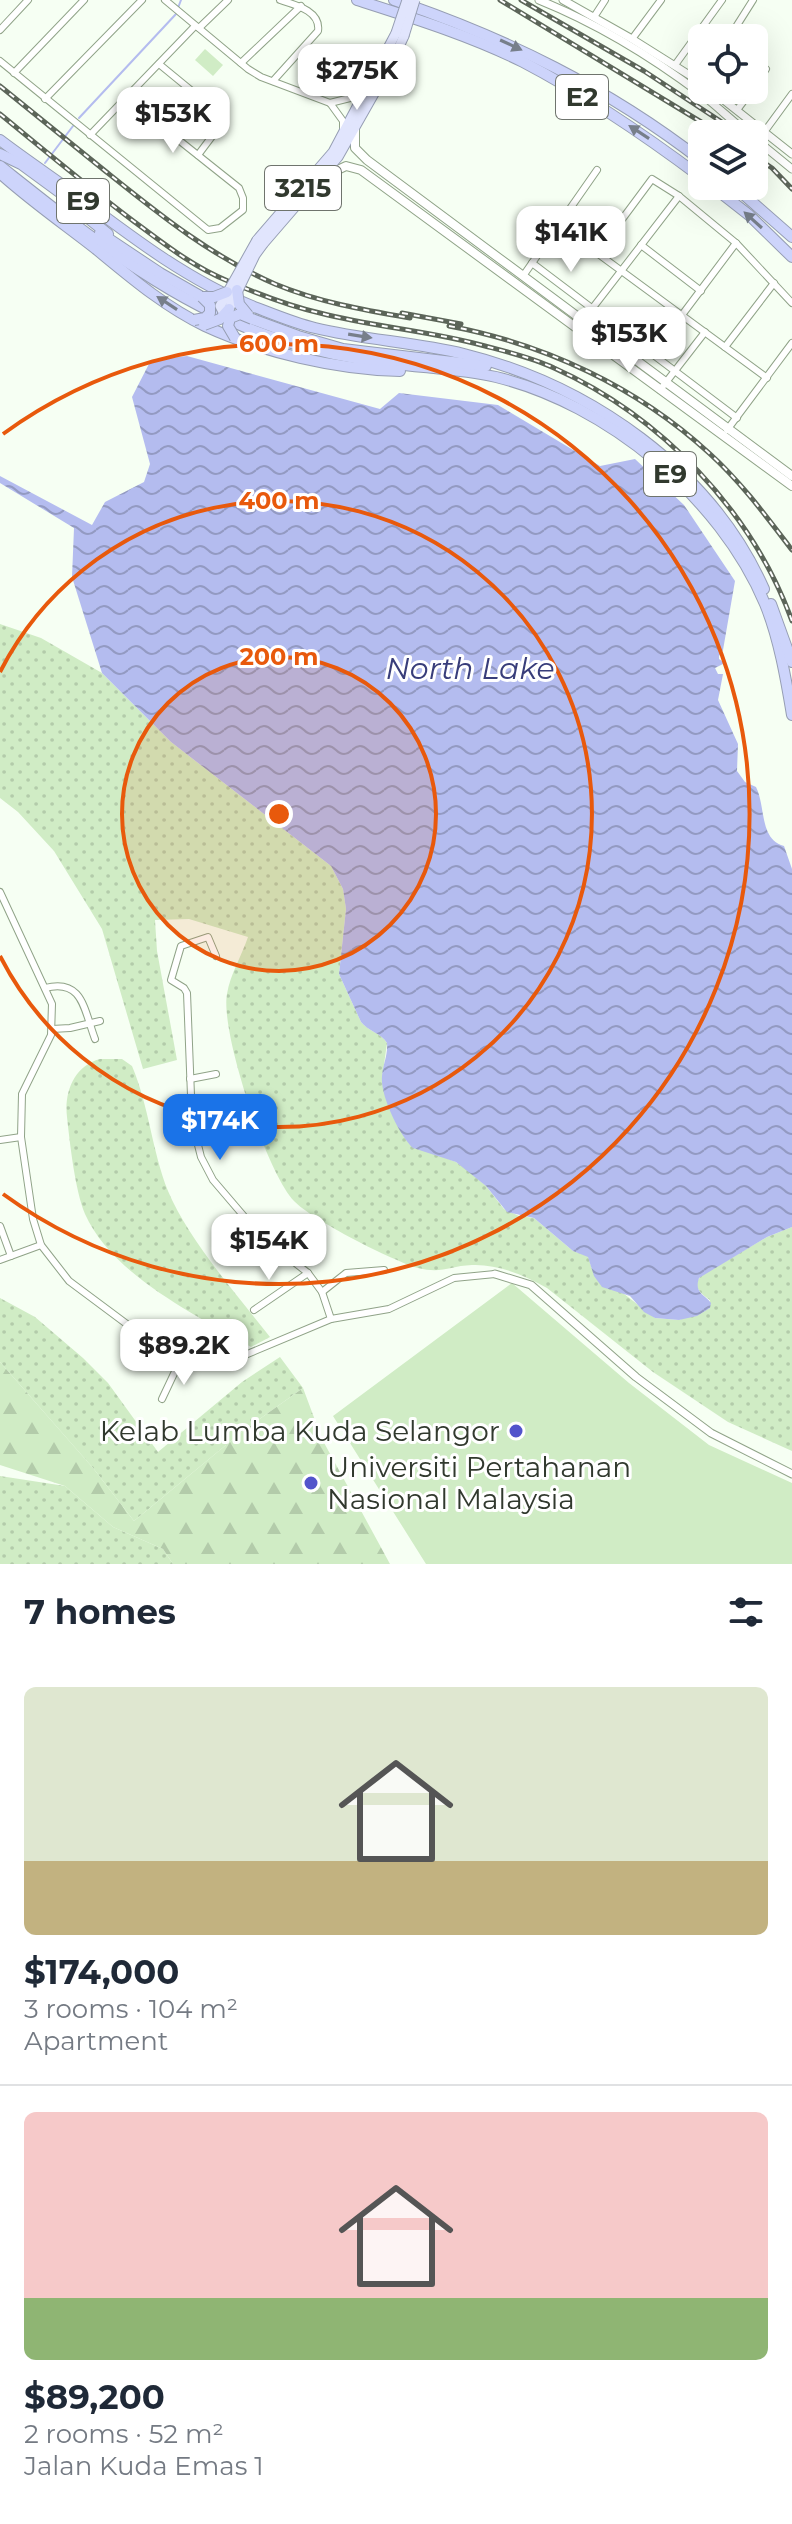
<!DOCTYPE html>
<html lang="en">
<head>
<meta charset="utf-8">
<style>
  :root { --surface:#fff; --page:#f2f2f3; --text:#1f2937; --muted:#747a83; --line:#e0e1e3; --accent:#1a73e8 }
  body { margin:0; font-family:Montserrat,sans-serif; background:var(--page); color:var(--text); height:100vh; display:flex; flex-direction:column; font-size:30px; white-space:nowrap }
  * { box-sizing:border-box; margin:0 }
  p { font-size:26px; color:var(--muted) }
  .icon { flex:none; width:44px; height:44px; fill:none; stroke:currentColor; stroke-width:2; stroke-linecap:round; stroke-linejoin:round }
  .map { position:relative; height:1564px; overflow:hidden }
  .side { display:flex; flex-direction:column; background:var(--surface); flex:1 }
  .side>* { flex:none }
  .tools { position:absolute; left:688px; top:24px; display:grid; gap:16px }
  .tools a { display:grid; place-items:center; width:80px; height:80px; border-radius:12px; background:var(--surface); box-shadow:0 8px 32px #0002; font-size:40px }
  .price { position:absolute; translate:-50% -68px; padding:0 18px; border-radius:16px; background:#fff; color:#222; font-size:26px; line-height:52px; filter:drop-shadow(0 2px 4px #0008) }
  .price::after { content:''; position:absolute; left:50%; top:48px; width:24px; height:18px; margin-left:-12px; background:inherit; clip-path:polygon(0 0,100% 0,50% 100%) }
  .price.active { background:var(--accent); color:#fff }
  ul { padding:0; list-style:none }
  li { display:grid; align-content:center; gap:16px; height:424px; padding:0 24px }
  li+li { border-top:2px solid var(--line) }
  li span { display:grid; place-items:center; height:248px; border-radius:12px; color:#555 }
  li>.icon { margin-inline-start:auto }
  span .icon { width:144px; height:144px; fill:#fffc; stroke-width:1 }
  li b { font-size:34px }
  h2 { display:flex; justify-content:space-between; align-items:center; height:96px; padding:0 24px; font-size:34px }
  .map>svg:first-child { display:block }
  .grass { fill:url(#grass-dots) }
  .forest { fill:url(#forest-firs) }
  .garden { fill:#d0ecc5 }
  .water { fill:url(#water-waves) }
  .lines { fill:none; stroke-linecap:round; stroke-linejoin:round }
  .stream { stroke:#b4bcef; stroke-width:2 }
  .minor-casing { stroke:#90a388; stroke-width:8 }
  .tertiary-casing { stroke:#90a388; stroke-width:9 }
  .secondary-casing { stroke:#90a388; stroke-width:10 }
  .primary-casing { stroke:#969eb3; stroke-width:11 }
  .motorway-casing { stroke:#969eb3; stroke-width:12 }
  .minor { stroke:#fff; stroke-width:6 }
  .tertiary { stroke:#fff; stroke-width:7 }
  .secondary { stroke:#fff; stroke-width:8 }
  .primary { stroke:#e1e5fd; stroke-width:9 }
  .motorway { stroke:#cdd4fb; stroke-width:10 }
  .rail-casing { stroke:#5c6559; stroke-width:5 }
  .rail { stroke:#fff; stroke-width:2; stroke-dasharray:6; stroke-linecap:butt }
  .primary-bridge-casing { stroke:#969eb3; stroke-width:11; stroke-linecap:butt }
  .motorway-bridge-casing { stroke:#969eb3; stroke-width:12; stroke-linecap:butt }
  .primary-bridge { stroke:#e1e5fd; stroke-width:9 }
  .motorway-bridge { stroke:#cdd4fb; stroke-width:10 }
  .oneway { fill:#777f8a }
  .ring { fill:none; stroke:#e8590c; stroke-width:4 }
  .poi-dot { fill:#5254cb; stroke:#fff; stroke-width:3 }
  .labels { text-anchor:middle; stroke-width:6; stroke-linejoin:round; paint-order:stroke }
  .shield { fill:#fff; stroke:#6f746d; stroke-width:2 }
  .shield-label { font-size:26px; font-weight:bold; fill:#31392e }
  .poi-label { font-size:28px; fill:#31392e; stroke:#fff; text-anchor:end }
  .water-label { font-size:30px; font-style:italic; fill:#383d7a; stroke:#fff }
  .centre { fill:#e8590c; stroke:#fff; stroke-width:4 }
  .ring-label { font-size:24px; text-anchor:middle; font-weight:bold; fill:#e8590c; stroke:#fff; stroke-width:6; stroke-linejoin:round; paint-order:stroke }
</style>
</head>
<body>
<div class="map">
<svg width="792" height="1564" viewBox="0 0 792 1564">
  <defs>
    <pattern id="grass-dots" width="8" height="8" patternUnits="userSpaceOnUse" patternTransform="scale(2)"><rect width="8" height="8" fill="#d0ecc5"/><path d="M2 2h.1M6 6h.1" fill="none" stroke="#b3cbaa" stroke-width="1.8" stroke-linecap="round"/></pattern>
    <pattern id="forest-firs" width="22" height="20" patternUnits="userSpaceOnUse" patternTransform="scale(2)"><rect width="22" height="20" fill="#d0ecc5"/><path d="M5 1l3.5 6h-7zM16 11l3.5 6h-7z" fill="#b3cbaa"/></pattern>
    <pattern id="water-waves" width="16" height="10" patternUnits="userSpaceOnUse" patternTransform="scale(2)"><rect width="16" height="10" fill="#b4bcef"/><path d="M0 5q4-4 8 0t8 0" fill="none" stroke="#939ac2"/></pattern>
  </defs>
  <rect width="100%" height="100%" fill="#f6fff3"/>
  <!-- grass -->
  <g class="grass">
    <path d="M0 624 41 638 102 673 171 742 331 866 343 889 346 909 339 974 361 1022C368 1031 381 1033 387 1043L382 1079 395 1121 435 1154 456 1162 469 1171 486 1186 504 1209 519 1216 534 1218 573 1251 588 1256 592 1269 655 1318 679 1320 710 1308V1300C700 1294 691 1285 702 1275L767 1237 792 1227V1451L728 1422 653 1372 547 1288C524 1275 498 1264 472 1265 449 1266 442 1274 418 1268 393 1261 312 1220 294 1201 267 1173 220 1032 227 994 230 975 242 955 248 937L189 919 155 920 157 951 177 1060 143 1069 102 929 54 851 18 812 0 798Z"/>
    <path d="M100 1059H122L132 1066C149 1106 152 1151 168 1191 188 1239 237 1295 270 1337L251 1347C196 1315 112 1275 85 1214 75 1190 70 1144 67 1117 64 1092 74 1066 100 1059Z"/>
    <polygon points="0,1298 35,1317 83,1358 108,1383 158,1452 242,1382 280,1357 303,1388 243,1431 134,1521 93,1468 0,1362"/>
    <polygon points="0,1476 65,1486 113,1527 163,1549 173,1564 0,1564"/>
  </g>
  <!-- forest -->
  <polygon class="forest" points="0,1362 93,1468 134,1521 243,1431 303,1388 322,1439 390,1564 173,1564 163,1549 113,1527 65,1486 0,1465"/>
  <!-- garden -->
  <g class="garden">
    <polygon points="205,49 223,65 213,76 195,60"/>
    <polygon points="512,1283 629,1383 709,1445 792,1483 792,1564 426,1564 333,1416"/>
  </g>
  <!-- water -->
  <path class="water" d="M187 356 380 409 399 393 498 405 600 466 635 459 684 505 735 581 723 650 719 656V659L725 663 715 668 718 674H723L718 700 738 744 737 771 745 782 756 787C766 807 759 839 784 846L792 869V1227L767 1237 699 1278C694 1293 704 1294 711 1303L710 1308 697 1316 679 1320 655 1318 644 1312 630 1296 602 1287 594 1276 588 1257 573 1251 534 1218 507 1212 486 1186 456 1162 413 1148C399 1135 380 1095 382 1076 383 1064 388 1055 387 1043 381 1033 368 1031 361 1022L339 974 346 909 343 889 331 866 171 742 102 673 72 577 74 528 0 483V476L92 525 105 502 144 482 150 464 132 397 151 360Z"/>
  <g class="lines">
    <!-- stream -->
    <g class="stream">
      <polyline points="178,8 181,0"/>
      <polyline points="79,118 176,14"/>
      <polyline points="45,163 73,126"/>
    </g>
    <defs>
      <g id="minor">
        <polyline points="165,0 248,69 261,77 330,103 343,121 343,131"/>
        <polyline points="594,17 605,0"/>
        <polyline points="199,28 228,0"/>
        <polyline points="0,30 28,0"/>
        <polyline points="729,38 753,0"/>
        <polyline points="632,39 661,0"/>
        <polyline points="0,61 208,230 220,228 243,210 243,198 239,188 126,98"/>
        <polyline points="241,63 301,6"/>
        <polyline points="159,64 220,114 222,123 198,155"/>
        <polyline points="675,65 722,0"/>
        <polyline points="14,73 84,0"/>
        <polyline points="693,76 702,74"/>
        <path d="M273 81 318 31C321 11 296 5 280 0"/>
        <polyline points="754,87 766,69"/>
        <polyline points="45,99 142,0"/>
        <polyline points="330,103 358,96 364,90"/>
        <polyline points="737,110 752,90"/>
        <polyline points="765,131 792,94"/>
        <polyline points="90,135 195,26"/>
        <polyline points="559,225 767,378"/>
        <polyline points="641,245 701,291"/>
        <polyline points="597,253 652,179 679,196 736,243 792,303"/>
        <polyline points="532,263 737,418"/>
        <polyline points="523,276 597,170"/>
        <polyline points="682,315 736,243"/>
        <polyline points="581,323 679,196"/>
        <polyline points="725,347 774,283"/>
        <polyline points="660,390 705,332"/>
        <polyline points="727,430 792,343"/>
        <polyline points="0,892 52,1004 51,1035 22,1094 21,1137 33,1219 41,1245 69,1281 179,1363 204,1367 226,1363 331,1319 389,1309 454,1278 495,1274"/>
        <polyline points="216,956 208,937 181,946 171,980 184,988 187,993 192,1121 201,1157 213,1180 260,1235 308,1273 322,1292 331,1319"/>
        <path d="M45 988C83 978 84 1010 95 1039"/>
        <polyline points="52,1029 70,1028 100,1021"/>
        <polyline points="190,1079 216,1074"/>
        <polyline points="0,1140 21,1137"/>
        <polyline points="0,1226 11,1256"/>
        <polyline points="0,1260 41,1245"/>
        <polyline points="322,1292 346,1273 384,1270"/>
        <polyline points="254,1310 308,1273"/>
        <polyline points="162,1399 179,1363"/>
      </g>
      <g id="tertiary">
        <path d="M539 0C596 23 652 57 701 94 718 107 732 121 749 134"/>
        <polyline points="563,0 632,39 702,83"/>
        <polyline points="711,90 792,154"/>
        <polyline points="754,138 792,169"/>
        <polyline points="495,1274 531,1285 636,1377 711,1433 792,1474"/>
      </g>
      <g id="secondary">
        <polyline points="355,130 355,148 367,160 792,476"/>
        <polyline points="325,176 346,166 361,170 792,486"/>
      </g>
      <g id="primary">
        <polyline points="257,240 333,152 396,33"/>
        <polyline points="263,244 338,157 393,60 404,36"/>
      </g>
      <g id="motorway">
        <path d="M357 0C413 18 471 36 523 62 586 95 646 136 702 178"/>
        <path d="M394 0C506 38 608 88 702 161"/>
        <path d="M0 140C21 156 43 171 64 186 124 231 183 278 252 306 273 314 294 323 315 328 364 340 415 342 464 354 589 385 711 469 764 589"/>
        <polyline points="0,154 21,164 81,208"/>
        <path d="M0 166C86 234 175 307 281 340 316 351 352 359 388 363 424 368 460 369 496 377 607 404 720 497 765 604 779 638 786 679 792 715"/>
        <path d="M1 174C31 201 64 224 96 249 130 277 165 307 205 326 261 352 338 370 400 371"/>
        <polyline points="712,186 749,215 792,257"/>
        <polyline points="734,186 792,237"/>
        <polyline points="73,206 108,234"/>
        <polyline points="100,233 160,273 202,297"/>
        <polyline points="252,319 298,336 343,349 486,366"/>
        <polyline points="771,604 792,662"/>
      </g>
    </defs>
    <!-- minor casing -->
    <use href="#minor" class="minor-casing"/>
    <!-- tertiary casing -->
    <use href="#tertiary" class="tertiary-casing"/>
    <!-- secondary casing -->
    <use href="#secondary" class="secondary-casing"/>
    <!-- primary casing -->
    <use href="#primary" class="primary-casing"/>
    <!-- motorway casing -->
    <use href="#motorway" class="motorway-casing"/>
    <!-- minor -->
    <use href="#minor" class="minor"/>
    <!-- tertiary -->
    <use href="#tertiary" class="tertiary"/>
    <!-- secondary -->
    <use href="#secondary" class="secondary"/>
    <!-- primary -->
    <use href="#primary" class="primary"/>
    <!-- motorway -->
    <use href="#motorway" class="motorway"/>
    <defs>
      <g id="rail">
        <polyline points="500,0 721,134"/>
        <polyline points="521,0 644,71 740,134"/>
        <path d="M0 86C35 114 69 142 104 170 159 214 209 255 275 284 318 302 364 310 410 318"/>
        <path d="M0 114C44 150 87 186 132 220 163 243 193 267 228 281 258 294 289 306 320 313 374 327 431 331 485 346 508 352 533 358 554 368 661 416 752 511 792 621"/>
        <polyline points="754,156 772,168 792,189"/>
        <polyline points="402,313 461,324"/>
        <path d="M449 326C545 344 637 387 709 453 741 482 766 516 792 550"/>
      </g>
    </defs>
    <!-- rail casing -->
    <use href="#rail" class="rail-casing"/>
    <!-- rail -->
    <use href="#rail" class="rail"/>
    <defs>
      <g id="primary-bridge">
        <polyline points="396,33 407,0"/>
        <polyline points="404,36 415,0"/>
        <polyline points="257,240 220,306 223,312 229,309 255,255 263,244"/>
      </g>
      <g id="motorway-bridge">
        <polyline points="237,290 239,304 248,315"/>
        <polyline points="202,297 214,297 227,292"/>
        <polyline points="194,320 205,318 210,313 210,305 202,297"/>
        <polyline points="204,325 220,319 229,309"/>
        <polyline points="235,338 228,326 230,318 240,314 252,319"/>
      </g>
    </defs>
    <!-- primary-bridge casing -->
    <use href="#primary-bridge" class="primary-bridge-casing"/>
    <!-- motorway-bridge casing -->
    <use href="#motorway-bridge" class="motorway-bridge-casing"/>
    <!-- primary-bridge -->
    <use href="#primary-bridge" class="primary-bridge"/>
    <!-- motorway-bridge -->
    <use href="#motorway-bridge" class="motorway-bridge"/>
  </g>
  <!-- one-way arrows -->
  <defs><path id="oneway-solid" d="M-6-.8H1V-3.2L6.5 0L1 3.2V.8H-6Z" transform="scale(2)"/></defs>
  <g class="oneway">
    <use href="#oneway-solid" transform="translate(511 45) rotate(25)"/>
    <use href="#oneway-solid" transform="translate(639 132) rotate(-147)"/>
    <use href="#oneway-solid" transform="translate(753 220) rotate(-138)"/>
    <use href="#oneway-solid" transform="translate(167 303) rotate(-147)"/>
    <use href="#oneway-solid" transform="translate(360 336) rotate(9)"/>
  </g>
  <!-- distance rings -->
  <circle cx="279" cy="814" r="157" fill="#e8590c" fill-opacity=".12"/>
  <g class="ring">
    <circle cx="279" cy="814" r="157"/>
    <path d="M0 672A313 313 0 1 1 0 956"/>
    <path d="M3 434A470 470 0 1 1 3 1194"/>
  </g>
  <!-- markers -->
  <g class="poi-dot">
    <circle cx="516" cy="1431" r="8"/>
    <circle cx="311" cy="1483" r="8"/>
  </g>
  <g class="labels">
    <!-- shield labels -->
    <g class="shield">
      <rect x="556" y="75" width="52" height="44" rx="6"/>
      <rect x="265" y="166" width="76" height="44" rx="6"/>
      <rect x="57" y="179" width="52" height="44" rx="6"/>
      <rect x="644" y="452" width="52" height="44" rx="6"/>
    </g>
    <g class="shield-label">
      <text x="582" y="106">E2</text>
      <text x="303" y="197">3215</text>
      <text x="83" y="210">E9</text>
      <text x="670" y="483">E9</text>
    </g>
    <!-- poi labels -->
    <g class="poi-label">
      <text x="500" y="1441">Kelab Lumba Kuda Selangor</text>
      <text x="327" y="1477" text-anchor="start">Universiti Pertahanan<tspan x="327" dy="32">Nasional Malaysia</tspan></text>
    </g>
    <!-- water labels -->
    <g class="water-label">
      <text x="470" y="679">North Lake</text>
    </g>
  </g>
  <circle cx="279" cy="814" r="12" class="centre"/>
  <g class="ring-label">
    <text x="279" y="352">600 m</text>
    <text x="279" y="509">400 m</text>
    <text x="279" y="665">200 m</text>
  </g>
</svg>
<div class="tools">
<a><svg class="icon" aria-label="locate" viewBox="0 0 24 24"><circle cx="12" cy="12" r="6"/><path d="M12 2v4M12 18v4M2 12h4M18 12h4"/></svg></a>
<a><svg class="icon" aria-label="layers" viewBox="0 0 24 24"><path d="M12 4l9 5-9 5-9-5zM3 14l9 5 9-5"/></svg></a>
</div>
<b class="price" style="left:357px;top:112px">$275K</b>
<b class="price" style="left:173px;top:155px">$153K</b>
<b class="price" style="left:571px;top:274px">$141K</b>
<b class="price" style="left:629px;top:375px">$153K</b>
<b class="price active" style="left:220px;top:1162px">$174K</b>
<b class="price" style="left:269px;top:1282px">$154K</b>
<b class="price" style="left:184px;top:1387px">$89.2K</b>
</div>
<section class="side">
<h2>7 homes<svg class="icon" aria-label="filters" viewBox="0 0 24 24"><path d="M4 7h16M4 17h16"/><circle cx="9" cy="7" r="2"/><circle cx="15" cy="17" r="2"/></svg></h2>
<ul>
<li><span style="background:linear-gradient(#dfe7d0 70%,#c2b280 0)"><svg class="icon" aria-label="home" viewBox="0 0 24 24"><path d="M3 11l9-7 9 7M6 9v11h12V9"/></svg></span><div><b>$174,000</b><p>3 rooms · 104 m²</p><p>Apartment</p></div></li>
<li><span style="background:linear-gradient(#f6c9c9 75%,#8fb573 0)"><svg class="icon" aria-label="home" viewBox="0 0 24 24"><path d="M3 11l9-7 9 7M6 9v11h12V9"/></svg></span><div><b>$89,200</b><p>2 rooms · 52 m²</p><p>Jalan Kuda Emas 1</p></div></li>
</ul>
</section>
</body>
</html>
